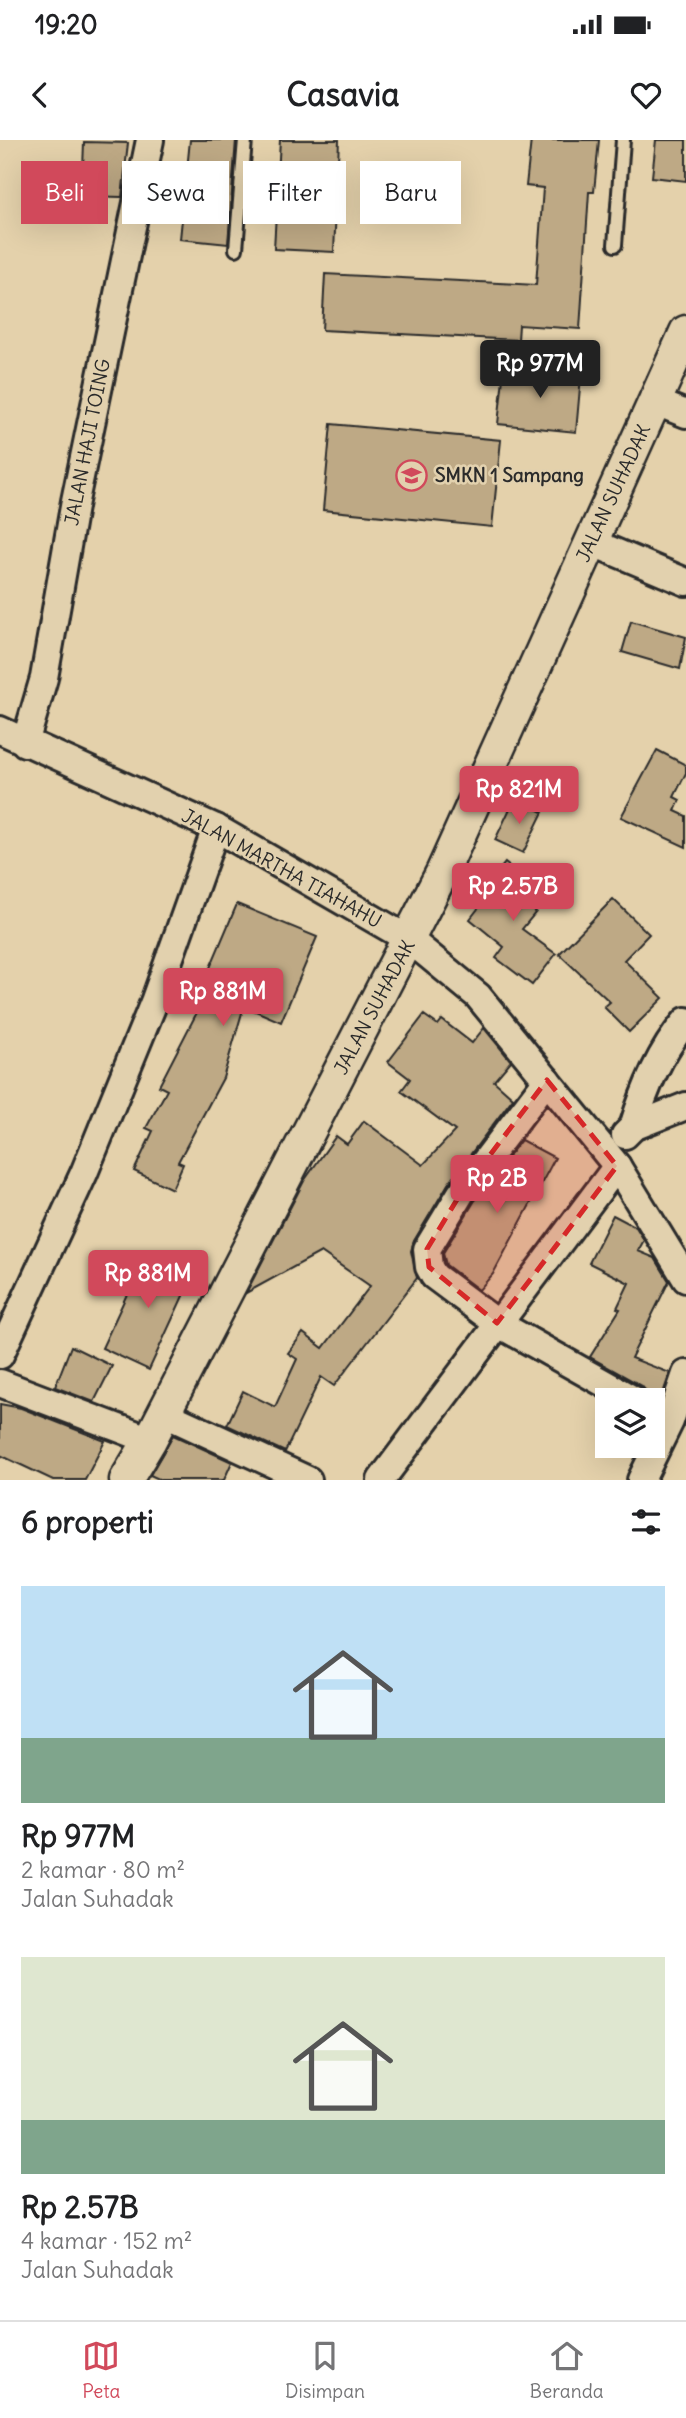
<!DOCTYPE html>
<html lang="id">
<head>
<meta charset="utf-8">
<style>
  :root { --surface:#fff; --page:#f6f6f6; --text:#202124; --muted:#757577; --line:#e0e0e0; --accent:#d1495b }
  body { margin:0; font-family:Delius,sans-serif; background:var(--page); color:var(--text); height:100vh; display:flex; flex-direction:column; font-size:26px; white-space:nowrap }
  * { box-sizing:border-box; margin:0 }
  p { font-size:23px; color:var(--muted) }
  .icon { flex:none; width:38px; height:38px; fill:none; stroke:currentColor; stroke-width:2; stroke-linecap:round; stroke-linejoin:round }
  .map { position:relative; height:1340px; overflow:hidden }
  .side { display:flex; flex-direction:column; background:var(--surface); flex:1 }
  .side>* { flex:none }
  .hud { position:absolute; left:21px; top:21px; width:644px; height:63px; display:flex; gap:14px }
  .tools { position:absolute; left:595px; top:1248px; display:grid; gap:14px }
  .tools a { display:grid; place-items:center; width:70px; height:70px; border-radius:0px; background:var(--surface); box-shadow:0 7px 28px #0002; font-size:35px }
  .price { position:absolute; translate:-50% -60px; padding:0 16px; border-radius:7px; background:var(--accent); color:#fff; font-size:23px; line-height:46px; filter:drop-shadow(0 2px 4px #0008) }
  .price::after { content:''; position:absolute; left:50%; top:42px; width:21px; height:16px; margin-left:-10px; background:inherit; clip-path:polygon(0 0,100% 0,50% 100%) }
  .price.current { background:#222; color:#fff }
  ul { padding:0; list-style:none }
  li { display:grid; align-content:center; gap:14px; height:371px; padding:0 21px }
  li span { display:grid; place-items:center; height:217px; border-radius:0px; color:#555 }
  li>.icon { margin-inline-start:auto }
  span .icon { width:126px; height:126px; fill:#fffc; stroke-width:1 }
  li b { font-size:30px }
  h2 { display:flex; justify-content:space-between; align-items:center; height:84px; padding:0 21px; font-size:30px }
  .pill { padding:0 24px; border-radius:0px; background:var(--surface); box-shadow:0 7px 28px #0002; font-size:24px; line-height:63px }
  .pill.current { background:var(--accent); color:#fff }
  .status { display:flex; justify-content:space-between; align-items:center; height:49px; padding:0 35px; background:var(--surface); direction:ltr }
  .status svg { height:19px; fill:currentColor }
  header { display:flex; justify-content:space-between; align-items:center; height:91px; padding:0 21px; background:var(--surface); font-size:32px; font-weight:800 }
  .tab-bar { display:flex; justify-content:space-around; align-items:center; height:98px; border-top:2px solid var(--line); background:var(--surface); font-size:19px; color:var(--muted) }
  .tab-bar a { display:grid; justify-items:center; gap:4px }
  .tab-bar .current { color:var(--accent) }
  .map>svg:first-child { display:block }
  .building { fill:#bea985; stroke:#2b2b2b; stroke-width:2 }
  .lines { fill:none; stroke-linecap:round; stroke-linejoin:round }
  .service-casing { stroke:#2b2b2b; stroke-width:18 }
  .minor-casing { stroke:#2b2b2b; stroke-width:32 }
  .tertiary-casing { stroke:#2b2b2b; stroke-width:37 }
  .service { stroke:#e2d1ae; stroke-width:12 }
  .minor { stroke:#e2d1ae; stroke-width:26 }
  .tertiary { stroke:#e2d1ae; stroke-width:32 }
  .marked { fill:#d62828; fill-opacity:0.2; stroke:#d62828; stroke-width:5; stroke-dasharray:14 9; stroke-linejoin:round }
  .labels { text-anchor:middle; stroke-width:5; stroke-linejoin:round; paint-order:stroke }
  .street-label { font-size:19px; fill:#2b2b2b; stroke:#e2d1ae }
  .poi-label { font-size:19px; font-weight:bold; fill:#2b2b2b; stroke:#e2d1ae; text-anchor:start }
</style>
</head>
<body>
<div class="status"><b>19:20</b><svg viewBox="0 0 49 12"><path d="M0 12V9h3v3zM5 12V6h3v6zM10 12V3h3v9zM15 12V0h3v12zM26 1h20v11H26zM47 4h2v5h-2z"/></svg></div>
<header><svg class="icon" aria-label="back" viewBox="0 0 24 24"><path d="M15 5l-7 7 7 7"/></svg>Casavia<svg class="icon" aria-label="heart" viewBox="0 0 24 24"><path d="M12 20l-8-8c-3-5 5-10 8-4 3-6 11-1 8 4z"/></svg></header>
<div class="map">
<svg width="686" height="1340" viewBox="0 0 686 1340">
  <rect width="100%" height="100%" fill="#e4d1ab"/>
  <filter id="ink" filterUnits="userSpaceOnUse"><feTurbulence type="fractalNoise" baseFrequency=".0143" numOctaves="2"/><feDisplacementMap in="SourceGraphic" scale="14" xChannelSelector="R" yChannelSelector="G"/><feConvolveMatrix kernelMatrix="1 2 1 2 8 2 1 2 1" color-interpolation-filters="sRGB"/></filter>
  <g filter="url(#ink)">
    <!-- building -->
    <g class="building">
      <polygon points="190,0 236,0 228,104 180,99"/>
      <polygon points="280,0 339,0 334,112 274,109"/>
      <polygon points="531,0 599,0 594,52 589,52 580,189 519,185 518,200 322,190 325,134 536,145 543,48 526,46"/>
      <polygon points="656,0 686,0 686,41 652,37"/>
      <polygon points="84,2 128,3 122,57 82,56"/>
      <polygon points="504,229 581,236 576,292 498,284"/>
      <polygon points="331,284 501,300 492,387 323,370"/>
      <polygon points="631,481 686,497 680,529 622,512"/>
      <polygon points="657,610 686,625 686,633 674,657 680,660 675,671 686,676 686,707 621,677"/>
      <polygon points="515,658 543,672 523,713 495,700"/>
      <polygon points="505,723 543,753 531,768 536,772 522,789 556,814 532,845 496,818 504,807 470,779 487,757 481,753"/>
      <polygon points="613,759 649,794 624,820 663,858 629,892 604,867 610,862 559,814"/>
      <polygon points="237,764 317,797 281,882 244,866 223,938 178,1022 183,1024 172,1049 134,1031 153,991 146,988 167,950 159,946 208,851 201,849"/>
      <polygon points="424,875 438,885 442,880 472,903 484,888 511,921 494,941 513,958 448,1044 414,1101 411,1111 417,1138 334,1246 321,1237 285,1312 227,1285 243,1251 275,1267 297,1219 288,1213 303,1193 323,1208 370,1146 321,1112 246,1153 304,1041 336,996 347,1004 364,981 423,1025 455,991 401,951 410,939 388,922"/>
      <polygon points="521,1000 555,1018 493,1134 479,1150 446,1125 443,1113 474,1062"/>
      <polygon points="613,1075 636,1087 644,1100 638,1111 655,1118 669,1141 631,1218 670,1233 660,1262 649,1258 642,1246 590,1217 620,1169 617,1168 629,1143 589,1123"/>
      <polygon points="147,1111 194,1132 149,1230 102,1208"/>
      <polygon points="71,1206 112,1226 94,1262 55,1247"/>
      <polygon points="0,1264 21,1268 105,1301 85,1340 53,1340 0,1315"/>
      <polygon points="173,1295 232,1322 224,1340 161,1340 150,1335"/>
    </g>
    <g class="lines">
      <defs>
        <g id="service">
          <polyline points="615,105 623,0"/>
          <polyline points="236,109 245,0"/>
        </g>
        <g id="minor">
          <polyline points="656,262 686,274"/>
          <polyline points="591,402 686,442"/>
          <polyline points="0,590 216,688 410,800 478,856 617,1026 686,1139"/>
          <polyline points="25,603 44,538 75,361 150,0"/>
          <polyline points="547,940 461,1053 427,1109 429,1127 434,1136 497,1183 634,1260"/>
          <path d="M633 987C645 948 660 912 686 881"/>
          <polyline points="625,995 633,987 686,966"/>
          <polyline points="0,1215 84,1033 154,862 216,688"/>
          <polyline points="0,1243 150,1300"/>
          <polyline points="163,1273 308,1340"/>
          <polyline points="381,1340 617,1026"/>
          <polyline points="641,1340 670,1281 686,1234"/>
        </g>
        <polyline id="tertiary" points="126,1340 150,1300 442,733 686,192"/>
      </defs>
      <!-- service casing -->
      <use href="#service" class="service-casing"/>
      <!-- minor casing -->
      <use href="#minor" class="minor-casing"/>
      <!-- tertiary casing -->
      <use href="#tertiary" class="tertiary-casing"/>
      <!-- service -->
      <use href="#service" class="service"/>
      <!-- minor -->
      <use href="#minor" class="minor"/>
      <!-- tertiary -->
      <use href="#tertiary" class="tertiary"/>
    </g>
  </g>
  <!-- marked area -->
  <path class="marked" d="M547 940 617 1026 497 1183 429 1127 427 1109 461 1053Z"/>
  <!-- icons -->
  <defs>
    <symbol id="school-ring" viewBox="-11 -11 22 22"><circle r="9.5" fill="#e2d1ae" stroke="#d1495b" stroke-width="1.5"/><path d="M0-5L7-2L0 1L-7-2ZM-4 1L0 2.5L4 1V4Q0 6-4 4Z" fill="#d1495b"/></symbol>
  </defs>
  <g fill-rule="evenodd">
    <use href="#school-ring" x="394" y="318" width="35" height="35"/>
  </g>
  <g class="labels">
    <!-- street labels -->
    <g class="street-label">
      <text transform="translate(87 302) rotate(-79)" y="7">JALAN HAJI TOING</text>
      <text transform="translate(613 353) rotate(-65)" y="7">JALAN SUHADAK</text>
      <text transform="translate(282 728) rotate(29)" y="7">JALAN MARTHA TIAHAHU</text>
      <text transform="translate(374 867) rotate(-62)" y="7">JALAN SUHADAK</text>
    </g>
    <!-- poi labels -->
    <g class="poi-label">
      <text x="435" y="342">SMKN 1 Sampang</text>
    </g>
  </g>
</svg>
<div class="tools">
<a><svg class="icon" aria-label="layers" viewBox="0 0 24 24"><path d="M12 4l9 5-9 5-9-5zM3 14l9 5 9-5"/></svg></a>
</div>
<b class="price current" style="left:540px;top:260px">Rp 977M</b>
<b class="price" style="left:519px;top:686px">Rp 821M</b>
<b class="price" style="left:513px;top:783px">Rp 2.57B</b>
<b class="price" style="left:223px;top:888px">Rp 881M</b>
<b class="price" style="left:497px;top:1075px">Rp 2B</b>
<b class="price" style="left:148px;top:1170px">Rp 881M</b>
<div class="hud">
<a class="pill current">Beli</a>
<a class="pill">Sewa</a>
<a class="pill">Filter</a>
<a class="pill">Baru</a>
</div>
</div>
<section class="side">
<h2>6 properti<svg class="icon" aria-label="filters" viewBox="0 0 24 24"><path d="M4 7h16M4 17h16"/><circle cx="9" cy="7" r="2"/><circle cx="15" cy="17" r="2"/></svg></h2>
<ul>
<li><span style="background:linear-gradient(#bfe0f5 70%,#7fa58c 0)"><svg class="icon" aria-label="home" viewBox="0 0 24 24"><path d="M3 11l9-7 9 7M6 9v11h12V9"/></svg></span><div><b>Rp 977M</b><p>2 kamar · 80 m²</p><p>Jalan Suhadak</p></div></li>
<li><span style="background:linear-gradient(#dfe7d0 75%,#7fa58c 0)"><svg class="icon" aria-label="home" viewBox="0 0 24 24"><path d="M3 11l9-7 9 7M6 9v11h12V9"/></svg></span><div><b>Rp 2.57B</b><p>4 kamar · 152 m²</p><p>Jalan Suhadak</p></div></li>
</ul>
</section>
<nav class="tab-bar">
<a class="current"><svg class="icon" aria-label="map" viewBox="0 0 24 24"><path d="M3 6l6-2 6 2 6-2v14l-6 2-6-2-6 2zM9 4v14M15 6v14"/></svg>Peta</a>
<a><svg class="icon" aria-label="saved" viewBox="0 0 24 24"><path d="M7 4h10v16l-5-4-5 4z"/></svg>Disimpan</a>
<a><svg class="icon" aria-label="home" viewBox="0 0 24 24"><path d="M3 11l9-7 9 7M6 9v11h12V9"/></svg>Beranda</a>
</nav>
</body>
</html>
